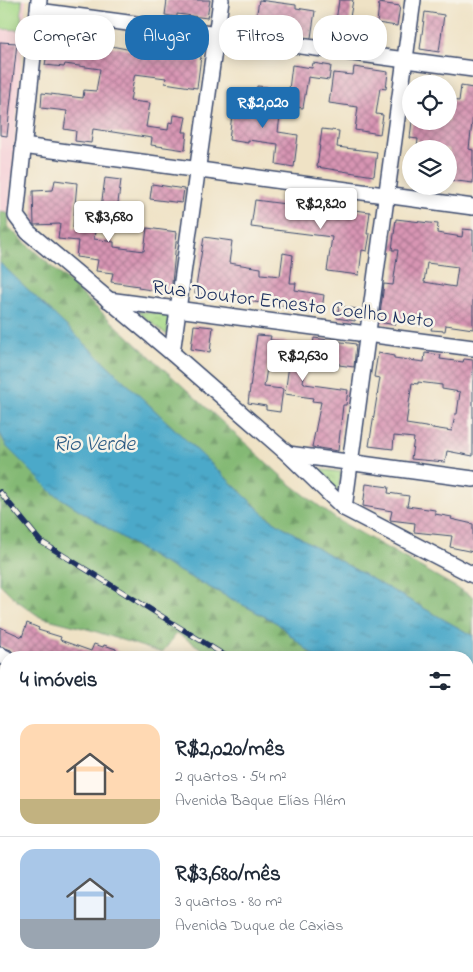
<!DOCTYPE html>
<html lang="pt">
<head>
<meta charset="utf-8">
<style>
  :root { --surface:#fff; --page:#f6f6f7; --text:#1f2937; --muted:#747a83; --line:#e0e1e3; --accent:#1f6fb2 }
  body { margin:0; font-family:"Indie Flower",sans-serif; background:var(--page); color:var(--text); height:100vh; display:flex; flex-direction:column; font-size:19px; white-space:nowrap }
  * { box-sizing:border-box; margin:0 }
  p { font-size:16px; color:var(--muted) }
  .icon { flex:none; width:28px; height:28px; fill:none; stroke:currentColor; stroke-width:2; stroke-linecap:round; stroke-linejoin:round }
  .map { position:relative; flex:1; overflow:hidden }
  .details { position:absolute; left:0px; top:651px; width:474px; height:321px; display:flex; flex-direction:column; background:var(--surface); border-radius:20px 20px 0 0; box-shadow:0 2px 12px #0003 }
  .details>* { flex:none }
  .banner { position:absolute; left:15px; top:15px; width:444px; height:45px; display:flex; gap:10px }
  .fabs { position:absolute; left:402px; top:75px; display:grid; gap:10px }
  .fabs a { display:grid; place-items:center; width:55px; height:55px; border-radius:50%; background:var(--surface); box-shadow:0 2px 12px #0003; font-size:25px }
  .price { position:absolute; translate:-50% -42px; padding:0 11px; border-radius:5px; background:#fff; color:#222; font-size:16px; line-height:32px; filter:drop-shadow(0 1px 2px #0008) }
  .price::after { content:''; position:absolute; left:50%; top:30px; width:15px; height:11px; margin-left:-8px; background:inherit; clip-path:polygon(0 0,100% 0,50% 100%) }
  .price.current { background:var(--accent); color:#fff }
  ul { padding:0; list-style:none }
  li { display:flex; align-items:center; gap:15px; height:125px; padding:0 20px }
  li+li { border-top:1px solid var(--line) }
  li span { display:grid; place-items:center; flex:none; width:140px; height:100px; border-radius:15px; color:#555 }
  li>.icon { margin-inline-start:auto }
  span .icon { width:60px; height:60px; fill:#fffc; stroke-width:1 }
  li b { font-size:21px }
  h2 { display:flex; justify-content:space-between; align-items:center; height:60px; padding:0 20px; font-size:21px }
  .pill { padding:0 18px; border-radius:20px; background:var(--surface); box-shadow:0 2px 12px #0003; font-size:18px; line-height:45px }
  .pill.current { background:var(--accent); color:#fff }
  .map>svg:first-child { display:block }
  .built { fill:#f6cfd7 }
  .forest { fill:url(#forest-firs); stroke:#507469 }
  .park { fill:url(#park-crowns); stroke:#608473 }
  .pitch { fill:#a6d988; stroke:#608473 }
  .water { fill:url(#water-ripples); stroke:#336c94 }
  .building { fill:url(#building-cross-hatch); fill-rule:evenodd }
  .lines { fill:none; stroke-linecap:round; stroke-linejoin:round }
  .pedestrian-casing { stroke:#3b4a6d; stroke-width:14 }
  .minor-casing { stroke:#3b4a6d; stroke-width:18 }
  .pedestrian { stroke:#fff; stroke-width:11 }
  .minor { stroke:#fff; stroke-width:15 }
  .rail-casing { stroke:#1b2f5e; stroke-width:5.5 }
  .rail { stroke:#f7f3e8; stroke-width:4; stroke-dasharray:11; stroke-linecap:butt }
  .labels { text-anchor:middle; stroke-width:5; stroke-linejoin:round; paint-order:stroke }
  .street-label { font-size:21px; fill:#1b2f5e; stroke:#f7f3e8 }
  .water-label { font-size:22px; font-style:italic; fill:#2c5a83; stroke:#f7f3e8 }
</style>
</head>
<body>
<div class="map">
<svg width="473" height="972" viewBox="0 0 473 972">
  <defs>
    <pattern id="forest-firs" width="22" height="20" patternUnits="userSpaceOnUse" patternTransform="scale(1.25)"><rect width="22" height="20" fill="#84b974"/><path d="M5 1l3.5 6h-7zM16 11l3.5 6h-7z" fill="#6b9762"/></pattern>
    <pattern id="park-crowns" width="20" height="18" patternUnits="userSpaceOnUse" patternTransform="scale(1.25)"><rect width="20" height="18" fill="#a6d988"/><path d="M2 6a3 3 0 1 1 6 0M12 15a3 3 0 1 1 6 0" fill="none" stroke="#8ebb78"/></pattern>
    <pattern id="water-ripples" width="26" height="14" patternUnits="userSpaceOnUse" patternTransform="scale(1.25)"><rect width="26" height="14" fill="#4ba9c9"/><path d="M2 4q2-2 4 0t4 0M15 11q2-2 4 0t4 0" fill="none" stroke="#3e8aa6"/></pattern>
    <pattern id="building-cross-hatch" width="8" height="8" patternUnits="userSpaceOnUse" patternTransform="scale(1.25)"><rect width="8" height="8" fill="#d895b3"/><path d="M0 0l8 8M0 8l8-8" fill="none" stroke="#ae7a95"/></pattern>
  </defs>
  <rect width="100%" height="100%" fill="#f7f3e8"/>
  <filter id="ink" filterUnits="userSpaceOnUse"><feTurbulence type="fractalNoise" baseFrequency=".02" numOctaves="2"/><feDisplacementMap in="SourceGraphic" scale="10" xChannelSelector="R" yChannelSelector="G"/><feConvolveMatrix kernelMatrix="1 2 1 2 8 2 1 2 1" color-interpolation-filters="sRGB"/></filter>
  <filter id="wash" filterUnits="userSpaceOnUse"><feTurbulence type="fractalNoise" baseFrequency=".0096" numOctaves="4" result="noise"/><feDisplacementMap in="SourceGraphic" scale="20" xChannelSelector="R" yChannelSelector="G"/><feGaussianBlur stdDeviation="1.12" result="paint"/><feColorMatrix in="noise" values="0 0 0 0 0 0 0 0 0 0 0 0 0 0 0 0 0 1.4 0 .05"/><feComposite in="paint" operator="in"/></filter>
  <g filter="url(#wash)">
    <rect width="100%" height="100%" fill="#efe2c5"/>
    <!-- built -->
    <polygon class="built" points="0,0 26,0 9,214 0,211"/>
    <!-- forest -->
    <g class="forest">
      <polygon points="0,211 9,214 8,227 289,483 336,519 473,597 473,636 324,552 267,517 0,263"/>
      <polygon points="0,433 7,447 53,493 154,558 277,623 315,657 210,657 211,655 177,633 162,653 91,630 40,617 15,599 0,584"/>
    </g>
    <!-- park -->
    <g class="park">
      <polygon points="137,311 170,315 167,335"/>
      <polygon points="315,469 341,472 338,492"/>
    </g>
    <!-- pitch -->
    <polygon class="pitch" points="0,0 22,0 21,30 0,29"/>
    <!-- water -->
    <polygon class="water" points="0,263 267,517 324,552 473,636 473,781 468,780 468,658 315,657 277,623 154,558 53,493 7,447 0,433"/>
    <g id="blocks">
      <!-- building -->
      <g class="building">
        <polygon points="167,0 210,0 207,18 177,14 177,17 165,15"/>
        <polygon points="259,0 296,5 296,8 315,11 311,38 296,36 297,31 255,25"/>
        <polygon points="339,0 353,0 349,23 336,21"/>
        <polygon points="379,3 400,6 397,26 377,23"/>
        <polygon points="425,12 444,15 439,52 420,49"/>
        <polygon points="87,36 102,38 101,44 142,52 143,44 170,47 170,44 202,48 197,88 165,83 166,78 135,74 134,78 130,101 150,103 146,127 168,130 169,122 173,123 174,115 186,117 183,132 187,132 185,150 151,145 152,138 93,129 91,143 75,141 76,131 64,129 67,111 41,108 42,93 83,98 84,90 96,91 100,69 65,64 64,67 45,65 48,47 85,52"/>
        <polygon points="0,42 17,43 7,136 0,135"/>
        <polygon points="313,63 331,66 329,80 308,77 303,108 287,106 292,65 312,68"/>
        <polygon points="354,67 388,72 386,89 380,88 376,114 383,115 380,134 355,130 358,107 329,103 333,73 353,75"/>
        <polygon points="257,86 267,87 264,113 280,116 278,132 298,135 294,167 276,164 278,144 248,140 248,143 229,140 233,106 254,109"/>
        <polygon points="461,86 473,88 473,114 469,149 473,150 473,183 449,180 449,149 417,149 418,139 410,138 412,121 449,121 449,100 459,101"/>
        <polygon points="322,129 339,131 337,147 377,152 374,176 317,167"/>
        <polygon points="105,178 121,180 116,218 100,215"/>
        <polygon points="55,180 77,183 73,228 95,231 94,239 114,242 114,247 144,251 147,228 177,232 171,293 138,288 139,286 111,282 113,273 96,271 98,260 76,257 78,241 58,239 60,224 34,225 33,191 53,190"/>
        <polygon points="152,184 184,189 182,203 150,199"/>
        <polygon points="255,200 331,210 332,207 370,212 367,234 370,234 367,251 362,250 359,275 327,271 332,237 251,227"/>
        <path d="M396 219 438 224 437 233 462 237 463 229 473 230V329L446 325 445 331 431 330 432 326 396 321 395 325 379 322 384 284 393 285 398 250H392ZM427 263 458 267 455 287 424 282Z"/>
        <polygon points="204,237 232,241 229,263 261,268 261,274 280,276 283,253 293,255 290,283 296,283 295,290 324,295 322,309 312,308 311,312 298,310 298,307 218,298 218,296 195,293"/>
        <polygon points="339,306 357,309 355,321 337,318"/>
        <polygon points="194,325 213,327 210,352 191,349"/>
        <polygon points="257,335 271,336 270,340 313,345 314,338 356,344 354,367 339,365 339,363 307,358 303,382 305,383 305,384 348,390 346,405 343,405 338,451 312,447 321,402 312,401 313,398 285,394 289,365 268,362 264,387 283,389 280,412 266,410 266,406 248,403"/>
        <path d="M378 353 394 356V358L424 362 425 353 441 355 440 359 463 362 464 359 473 360V456L447 451 445 462 411 459 414 438 394 436 393 449 369 446 380 378 374 377ZM418 382 442 385V389L460 392 457 414H455L452 431 406 424 412 383 418 384Z"/>
        <polygon points="366,484 389,487 388,493 409,496 407,506 435,510 435,514 452,517 451,519 473,524 473,552 450,547 452,536 414,532 415,523 390,520 392,511 363,506"/>
        <polygon points="27,623 39,628 38,630 61,637 60,640 91,651 94,644 103,647 104,645 116,649 116,651 129,656 128,658 17,658 11,650 0,646 0,627 22,637"/>
      </g>
    </g>
  </g>
  <g filter="url(#ink)">
    <use href="#blocks" fill-opacity="0" stroke="#3b4a6d" stroke-width="1"/>
    <g class="lines">
      <defs>
        <polyline id="pedestrian" points="458,966 462,972"/>
        <g id="minor">
          <polyline points="39,0 16,216 28,232 172,353 288,454 344,508 473,575"/>
          <polyline points="38,11 473,69"/>
          <polyline points="23,146 473,207"/>
          <polyline points="108,300 473,348"/>
          <polyline points="172,353 221,0"/>
          <polyline points="288,454 473,479"/>
          <polyline points="344,508 413,0"/>
          <polyline points="0,655 6,658"/>
          <polyline points="0,710 6,712"/>
          <polyline points="0,863 6,842"/>
          <polyline points="468,898 473,906"/>
          <polyline points="121,966 122,972"/>
          <polyline points="237,966 239,972"/>
          <polyline points="429,966 433,972"/>
          <polyline points="302,972 315,966"/>
        </g>
      </defs>
      <!-- pedestrian casing -->
      <use href="#pedestrian" class="pedestrian-casing"/>
      <!-- minor casing -->
      <use href="#minor" class="minor-casing"/>
      <!-- pedestrian -->
      <use href="#pedestrian" class="pedestrian"/>
      <!-- minor -->
      <use href="#minor" class="minor"/>
      <defs>
        <g id="rail">
          <polyline points="0,492 40,541 229,658"/>
          <polyline points="449,966 453,972"/>
        </g>
      </defs>
      <!-- rail casing -->
      <use href="#rail" class="rail-casing"/>
      <!-- rail -->
      <use href="#rail" class="rail"/>
    </g>
  </g>
  <g class="labels">
    <!-- street labels -->
    <g class="street-label">
      <text transform="translate(293 303) rotate(7)" y="7">Rua Doutor Ernesto Coelho Neto</text>
    </g>
    <!-- water labels -->
    <g class="water-label">
      <text x="94" y="450">Rio Verde</text>
    </g>
  </g>
</svg>
<div class="fabs">
<a><svg class="icon" aria-label="locate" viewBox="0 0 24 24"><circle cx="12" cy="12" r="6"/><path d="M12 2v4M12 18v4M2 12h4M18 12h4"/></svg></a>
<a><svg class="icon" aria-label="layers" viewBox="0 0 24 24"><path d="M12 4l9 5-9 5-9-5zM3 14l9 5 9-5"/></svg></a>
</div>
<b class="price current" style="left:263px;top:129px">R$2,020</b>
<b class="price" style="left:321px;top:230px">R$2,820</b>
<b class="price" style="left:109px;top:243px">R$3,680</b>
<b class="price" style="left:303px;top:382px">R$2,630</b>
<div class="banner">
<a class="pill">Comprar</a>
<a class="pill current">Alugar</a>
<a class="pill">Filtros</a>
<a class="pill">Novo</a>
</div>
<section class="details">
<h2>4 imóveis<svg class="icon" aria-label="filters" viewBox="0 0 24 24"><path d="M4 7h16M4 17h16"/><circle cx="9" cy="7" r="2"/><circle cx="15" cy="17" r="2"/></svg></h2>
<ul>
<li><span style="background:linear-gradient(#ffd9b3 75%,#c2b280 0)"><svg class="icon" aria-label="home" viewBox="0 0 24 24"><path d="M3 11l9-7 9 7M6 9v11h12V9"/></svg></span><div><b>R$2,020/mês</b><p>2 quartos · 54 m²</p><p>Avenida Baque Elías Além</p></div></li>
<li><span style="background:linear-gradient(#a9c7e8 70%,#9aa5b1 0)"><svg class="icon" aria-label="home" viewBox="0 0 24 24"><path d="M3 11l9-7 9 7M6 9v11h12V9"/></svg></span><div><b>R$3,680/mês</b><p>3 quartos · 80 m²</p><p>Avenida Duque de Caxias</p></div></li>
</ul>
</section>
</div>
</body>
</html>
